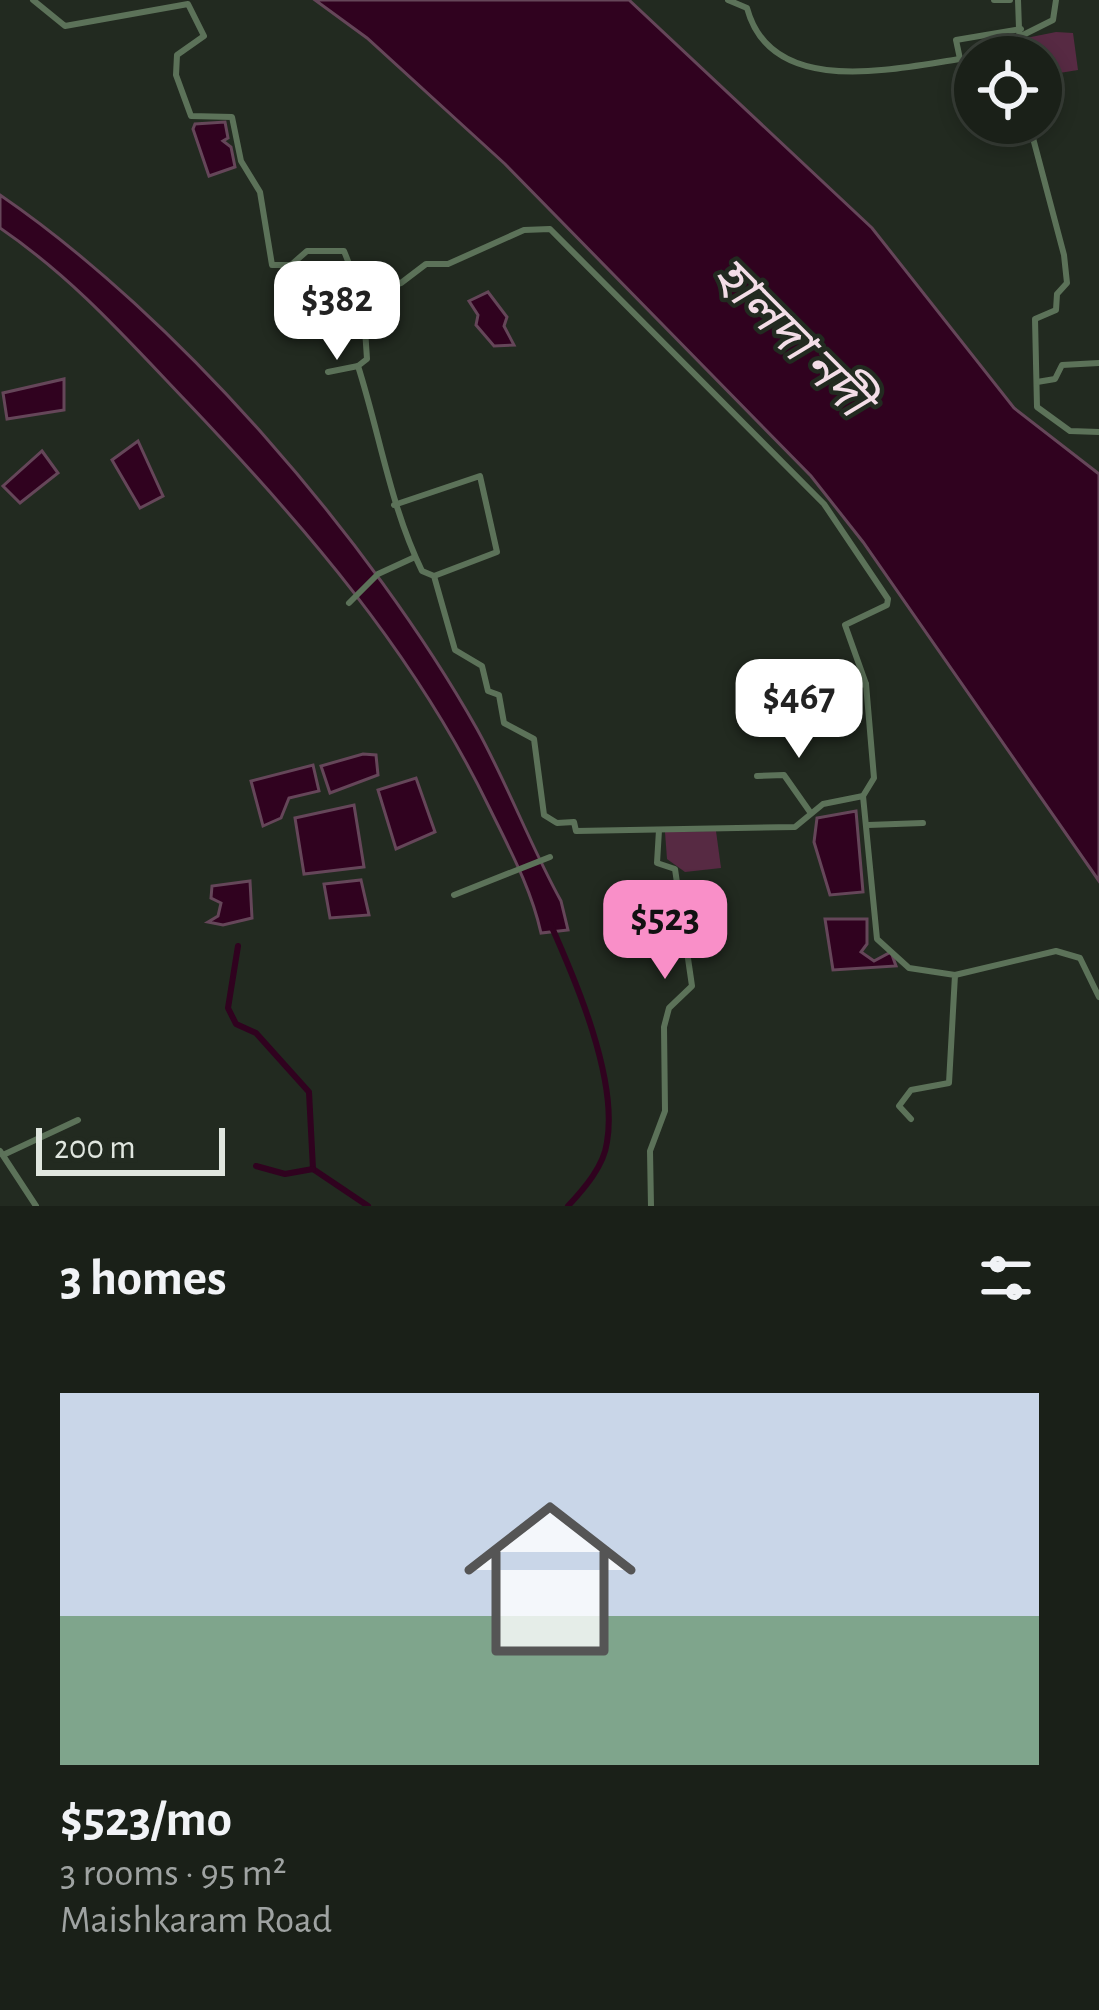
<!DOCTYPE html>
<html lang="en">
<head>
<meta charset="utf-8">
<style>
  :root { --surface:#1a2018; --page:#272d25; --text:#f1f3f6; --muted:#9fa3a2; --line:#383e37; --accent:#f98fc8 }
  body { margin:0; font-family:"Alegreya Sans","Noto Sans Bengali",sans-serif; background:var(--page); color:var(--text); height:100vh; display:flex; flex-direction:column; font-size:45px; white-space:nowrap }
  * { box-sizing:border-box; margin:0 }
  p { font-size:39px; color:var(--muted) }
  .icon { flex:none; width:66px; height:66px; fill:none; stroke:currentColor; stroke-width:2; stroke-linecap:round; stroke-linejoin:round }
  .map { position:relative; height:1206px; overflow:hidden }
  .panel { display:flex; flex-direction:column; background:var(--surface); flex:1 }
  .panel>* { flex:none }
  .buttons { position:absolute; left:954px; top:36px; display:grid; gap:24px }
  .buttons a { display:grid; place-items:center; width:108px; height:108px; border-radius:50%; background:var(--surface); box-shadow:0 6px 18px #0003,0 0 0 3px var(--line); font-size:60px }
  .scale { position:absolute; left:36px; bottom:30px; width:189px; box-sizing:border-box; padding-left:12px; border:6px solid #e0e6df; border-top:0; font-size:33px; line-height:42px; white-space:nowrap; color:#e0e6df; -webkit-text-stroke:9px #222a20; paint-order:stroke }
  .price { position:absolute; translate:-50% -102px; padding:0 27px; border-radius:24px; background:#fff; color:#222; font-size:39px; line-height:78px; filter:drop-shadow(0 3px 6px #0008) }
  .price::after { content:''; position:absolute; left:50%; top:72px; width:36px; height:27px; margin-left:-18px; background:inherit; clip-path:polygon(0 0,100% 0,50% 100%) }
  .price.on { background:var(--accent); color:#111 }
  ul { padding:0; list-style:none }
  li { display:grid; align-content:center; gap:24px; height:636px; padding:0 60px }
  li span { display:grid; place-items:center; height:372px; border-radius:0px; color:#555 }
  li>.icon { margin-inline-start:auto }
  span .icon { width:216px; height:216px; fill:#fffc; stroke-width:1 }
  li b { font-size:51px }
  h2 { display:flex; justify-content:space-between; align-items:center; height:144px; padding:0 60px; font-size:51px }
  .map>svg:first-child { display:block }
  .green { fill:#572a43 }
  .water { fill:#30021f; stroke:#654659; stroke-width:3 }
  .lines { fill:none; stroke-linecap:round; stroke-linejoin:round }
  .canal { stroke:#30021f; stroke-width:6 }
  .street { stroke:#5c7259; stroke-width:6 }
  .labels { text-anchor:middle; stroke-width:9; stroke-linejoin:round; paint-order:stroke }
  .water-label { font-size:51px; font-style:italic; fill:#f3dde7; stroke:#222a20 }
</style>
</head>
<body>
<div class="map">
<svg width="1099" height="1206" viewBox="0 0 1099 1206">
  <rect width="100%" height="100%" fill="#222a20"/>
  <!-- green -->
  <g class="green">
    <polygon points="1056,32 1073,33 1078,70 1041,76 1041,57 1024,57 1021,39"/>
    <polygon points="716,831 721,868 685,872 667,859 665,832"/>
  </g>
  <!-- water -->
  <g class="water">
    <polygon points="315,0 629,0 872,228 1014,408 1099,474 1099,881 863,542 811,476 505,164 367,38"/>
    <polygon points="225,122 228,138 223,141 231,147 235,167 209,176 193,129 195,124"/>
    <path d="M0 195C178 317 371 541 477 729 508 785 530 845 561 901L568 930 541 933C531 888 509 848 489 807 414 652 304 525 186 401 125 337 73 278 0 228Z"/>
    <polygon points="488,292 507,317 504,326 514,345 494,346 476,325 478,315 469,301"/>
    <polygon points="64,379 64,410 7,419 3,393"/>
    <polygon points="138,441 163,496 140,508 112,460"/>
    <polygon points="42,451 58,473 20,503 3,486"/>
    <polygon points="363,754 376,755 378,775 330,793 321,766"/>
    <polygon points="313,765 319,791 289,798 281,818 263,826 251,781"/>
    <polygon points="416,778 435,832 396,849 378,790"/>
    <polygon points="354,805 364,867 304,874 295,818"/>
    <polygon points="856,811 863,892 830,895 814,842 817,818"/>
    <polygon points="361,880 369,915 330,918 324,884"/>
    <polygon points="250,881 252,918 223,925 208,922 218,916 221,903 211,898 212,886"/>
    <polygon points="825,919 867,919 867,944 861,952 874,961 891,952 896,966 833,970"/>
  </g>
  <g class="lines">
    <!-- canal -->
    <g class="canal">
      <path d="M550 923C576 981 618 1079 607 1142 604 1166 584 1189 568 1206"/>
      <polyline points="238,946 228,1008 236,1024 256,1033 309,1092 313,1169 368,1206"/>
      <polyline points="256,1166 285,1174 313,1169"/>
    </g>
    <!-- street -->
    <g class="street">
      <path d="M33 0 65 26 188 4 204 36 177 55 176 75 191 116 232 117 241 161 260 192 272 265H291L307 251H344L363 299 367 359 358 366C380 435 390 505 422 571L434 576 455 650 482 666 488 691 499 695 504 723 534 739 544 815 557 823 574 822 576 831 795 827 823 804 863 796 877 939 909 968 955 975 949 1083 911 1090 899 1106 911 1119"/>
      <path d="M728 0 747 8C771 98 893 69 960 59L956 40 1021 29"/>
      <polyline points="994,0 1010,0"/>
      <polyline points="1018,0 1020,57"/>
      <polyline points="1021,36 1053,20 1056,0"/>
      <polyline points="1029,123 1064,255 1067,283 1057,294 1056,310 1035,319 1037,407 1070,431 1099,432"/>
      <polyline points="362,294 401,283 426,264 448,264 524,230 550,229 824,504 888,599 887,605 845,625 866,684"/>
      <polyline points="328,372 358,366"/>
      <polyline points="1037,382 1055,379 1062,365 1099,363"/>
      <polyline points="394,505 480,476 497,552 434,576"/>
      <polyline points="349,603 378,574 415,557"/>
      <polyline points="781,697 866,684 874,778 863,796"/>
      <polyline points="757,776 784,775 810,812"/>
      <polyline points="868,825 923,823"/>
      <polyline points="454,895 550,857"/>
      <polyline points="955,975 1056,951 1080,958 1099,997"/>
      <polyline points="0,1151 36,1206"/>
      <polyline points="3,1155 78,1120"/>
      <polyline points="651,1206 650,1151 665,1111 664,1027 669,1008 692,986 675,869 657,863 659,830"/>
    </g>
  </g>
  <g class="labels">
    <!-- water labels -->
    <g class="water-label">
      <text transform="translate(792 336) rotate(45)" y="18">হালদা নদী</text>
    </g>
  </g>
</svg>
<div class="buttons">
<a><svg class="icon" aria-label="locate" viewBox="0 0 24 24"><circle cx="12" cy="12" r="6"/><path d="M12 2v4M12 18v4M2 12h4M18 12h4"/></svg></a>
</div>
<div class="scale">200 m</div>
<b class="price" style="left:337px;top:363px">$382</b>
<b class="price" style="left:799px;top:761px">$467</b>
<b class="price on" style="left:665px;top:982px">$523</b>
</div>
<section class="panel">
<h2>3 homes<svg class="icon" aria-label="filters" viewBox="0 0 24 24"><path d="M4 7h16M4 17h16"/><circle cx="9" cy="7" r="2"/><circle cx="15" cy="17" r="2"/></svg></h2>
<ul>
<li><span style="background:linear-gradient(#c9d6e8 60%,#7fa58c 0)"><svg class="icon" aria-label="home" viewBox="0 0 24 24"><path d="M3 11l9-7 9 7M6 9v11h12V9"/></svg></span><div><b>$523/mo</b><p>3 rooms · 95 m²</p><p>Maishkaram Road</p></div></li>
</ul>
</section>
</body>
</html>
